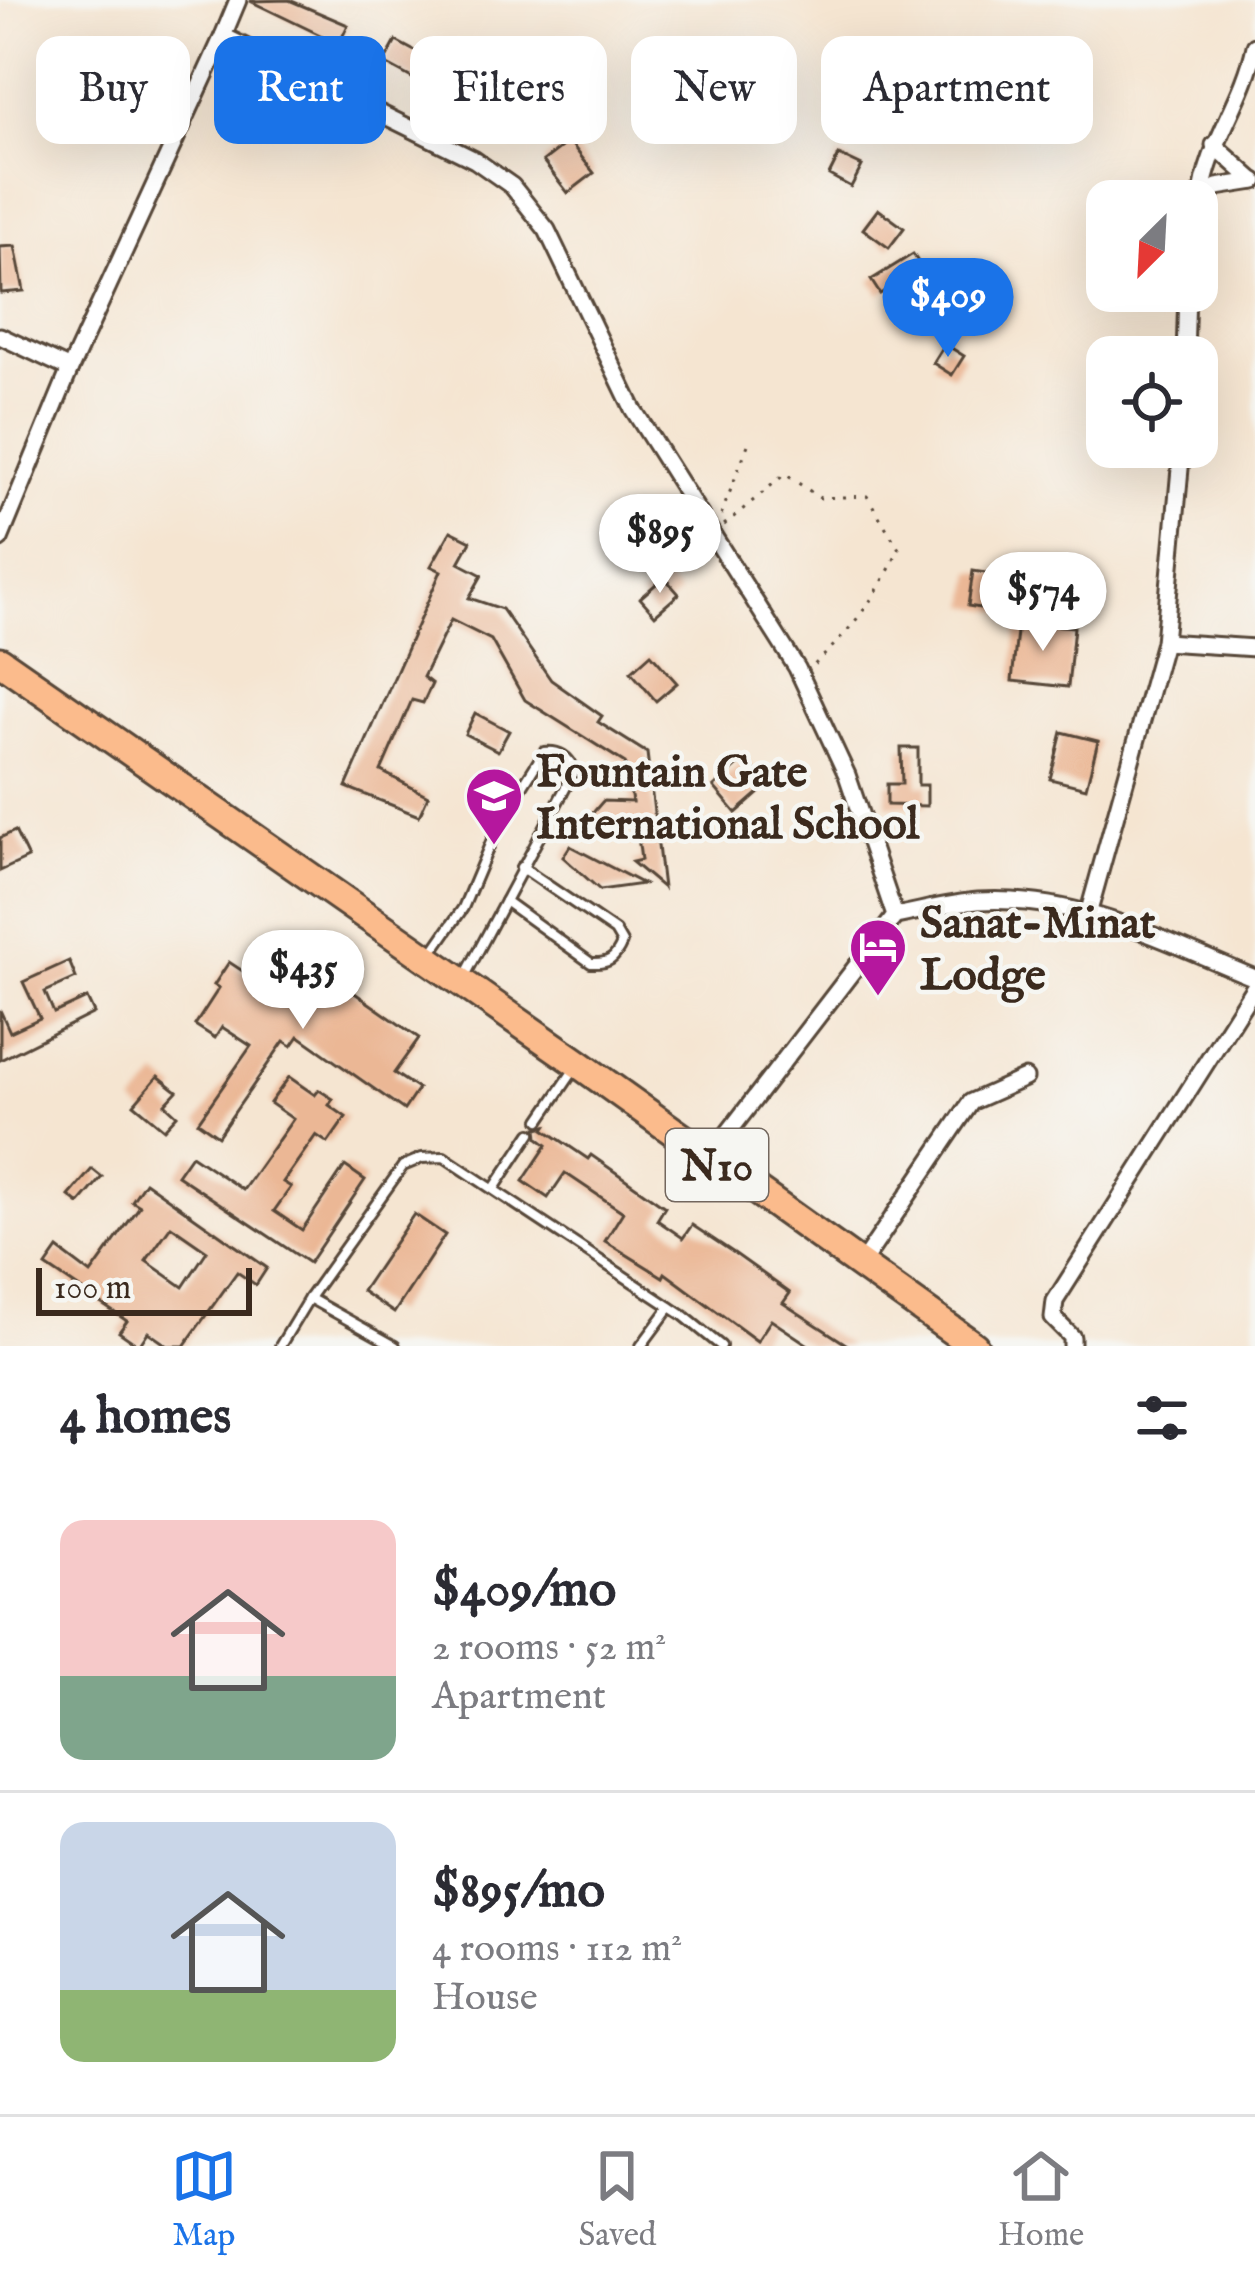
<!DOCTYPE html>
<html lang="en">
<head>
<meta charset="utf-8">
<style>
  :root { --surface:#fff; --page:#f7f7f7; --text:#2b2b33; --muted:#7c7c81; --line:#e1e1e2; --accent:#1a73e8 }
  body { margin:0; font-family:"IM FELL English",serif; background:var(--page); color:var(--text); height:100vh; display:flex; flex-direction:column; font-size:45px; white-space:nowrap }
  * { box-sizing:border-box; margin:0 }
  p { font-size:39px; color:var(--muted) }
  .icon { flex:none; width:66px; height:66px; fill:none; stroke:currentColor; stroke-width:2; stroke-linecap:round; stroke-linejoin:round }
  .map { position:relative; height:1346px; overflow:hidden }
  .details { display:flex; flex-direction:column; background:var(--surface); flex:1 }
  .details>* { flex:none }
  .banner { position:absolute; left:36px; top:36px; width:1185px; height:108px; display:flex; gap:24px }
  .needle { width:78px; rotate:204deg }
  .buttons { position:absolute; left:1086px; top:180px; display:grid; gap:24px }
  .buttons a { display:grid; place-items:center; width:132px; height:132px; border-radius:24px; background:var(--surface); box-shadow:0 12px 48px #0002; font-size:60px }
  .scale { position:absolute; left:36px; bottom:30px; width:216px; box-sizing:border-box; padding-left:12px; border:6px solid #3b2a1e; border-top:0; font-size:33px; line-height:42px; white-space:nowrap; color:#3b2a1e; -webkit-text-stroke:9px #f6f6f2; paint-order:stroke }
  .price { position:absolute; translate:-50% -102px; padding:0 27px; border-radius:42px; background:#fff; color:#222; font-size:39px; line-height:78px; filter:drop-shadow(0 3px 6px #0008) }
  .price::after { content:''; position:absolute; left:50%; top:72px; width:36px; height:27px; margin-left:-18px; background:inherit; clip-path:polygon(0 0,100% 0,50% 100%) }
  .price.selected { background:var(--accent); color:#fff }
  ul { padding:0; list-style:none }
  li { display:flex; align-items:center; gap:36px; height:300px; padding:0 60px }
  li+li { border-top:3px solid var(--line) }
  li span { display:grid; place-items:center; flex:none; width:336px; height:240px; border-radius:24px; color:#555 }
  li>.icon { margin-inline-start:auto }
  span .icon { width:144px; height:144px; fill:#fffc; stroke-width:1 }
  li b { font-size:51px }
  h2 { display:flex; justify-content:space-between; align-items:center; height:144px; padding:0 60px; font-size:51px }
  .tag { padding:0 42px; border-radius:24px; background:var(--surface); box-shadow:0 12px 48px #0002; font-size:42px; line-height:108px }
  .tag.selected { background:var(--accent); color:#fff }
  .menu { display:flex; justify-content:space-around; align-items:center; height:168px; border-top:3px solid var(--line); background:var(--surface); font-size:33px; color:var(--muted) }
  .menu a { display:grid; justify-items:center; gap:6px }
  .menu .selected { color:var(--accent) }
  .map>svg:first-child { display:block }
  .building { fill:#ebb795; fill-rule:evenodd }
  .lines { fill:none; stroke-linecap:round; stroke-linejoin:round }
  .lane-casing { stroke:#574639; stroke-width:14 }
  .street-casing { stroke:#574639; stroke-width:21 }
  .highway-casing { stroke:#574639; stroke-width:33 }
  .path { stroke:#574639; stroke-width:3; stroke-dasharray:3 9; stroke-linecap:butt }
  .lane { stroke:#fff; stroke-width:8 }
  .street { stroke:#fff; stroke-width:15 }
  .highway { stroke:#fbbb8c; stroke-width:27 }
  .labels { text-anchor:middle; stroke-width:9; stroke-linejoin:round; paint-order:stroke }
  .shield { fill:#f6f6f2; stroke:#73675e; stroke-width:3 }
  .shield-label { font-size:42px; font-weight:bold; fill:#3b2a1e }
  .poi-label { font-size:45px; font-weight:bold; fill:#3b2a1e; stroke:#f6f6f2; text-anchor:start }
</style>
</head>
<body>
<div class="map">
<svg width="1255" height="1346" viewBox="0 0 1255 1346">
  <rect width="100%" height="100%" fill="#f6f6f2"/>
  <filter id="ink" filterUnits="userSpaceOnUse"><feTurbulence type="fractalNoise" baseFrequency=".00833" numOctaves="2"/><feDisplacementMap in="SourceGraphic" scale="24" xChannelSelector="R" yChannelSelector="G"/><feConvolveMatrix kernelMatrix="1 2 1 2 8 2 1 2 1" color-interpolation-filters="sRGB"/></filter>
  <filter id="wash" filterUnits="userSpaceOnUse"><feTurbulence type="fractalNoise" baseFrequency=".004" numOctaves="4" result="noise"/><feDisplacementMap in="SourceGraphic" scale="48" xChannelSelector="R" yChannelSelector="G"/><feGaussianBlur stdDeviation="2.7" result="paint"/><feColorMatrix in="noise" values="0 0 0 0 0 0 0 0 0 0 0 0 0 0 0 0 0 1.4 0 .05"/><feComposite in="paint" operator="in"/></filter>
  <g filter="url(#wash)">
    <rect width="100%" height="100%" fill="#f5e5d1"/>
    <g id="blocks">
      <!-- building -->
      <g class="building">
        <polygon points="289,0 348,25 339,44 250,1"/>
        <polygon points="396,41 435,62 423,84 384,63"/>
        <polygon points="569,141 594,173 568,193 543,161"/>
        <polygon points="839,155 862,166 851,187 829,175"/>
        <polygon points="878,209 904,228 889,248 863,229"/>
        <polygon points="15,246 24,291 1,293 0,247"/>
        <polygon points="913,254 922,268 880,294 871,280"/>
        <polygon points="945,344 964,356 952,375 933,363"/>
        <polygon points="451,531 471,541 459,563 482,575 469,598 502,609 551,680 602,716 598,722 647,753 663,888 632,862 641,860 636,821 615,825 601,836 584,823 603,801 632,802 625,763 525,700 491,640 451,620 423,677 432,684 423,703 412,700 381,771 428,796 419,816 346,787 441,571 431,566"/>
        <polygon points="973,571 1022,579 1017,614 968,606"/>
        <polygon points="664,577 679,594 655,615 640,598"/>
        <polygon points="1018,622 1074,627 1068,687 1012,681"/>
        <polygon points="651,654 677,683 656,701 631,672"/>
        <polygon points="475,713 509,731 498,751 465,734"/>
        <polygon points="1062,732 1098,741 1086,788 1050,779"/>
        <polygon points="901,748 918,748 918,785 927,785 927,806 887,805 887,784 902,784"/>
        <polygon points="745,759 768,785 736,813 714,787"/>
        <polygon points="15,831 28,858 0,871 0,838"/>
        <polygon points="570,846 643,884 600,890 563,857"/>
        <polygon points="296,952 419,1038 394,1073 418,1089 404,1110 299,1036 292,1046 284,1041 218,1136 198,1122 251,1046 222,1027 215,1038 195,1025 219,988 214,985 229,962 270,989"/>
        <polygon points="69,961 76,978 45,992 54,1013 87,998 94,1013 0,1060 0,1010 10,1032 40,1018 23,982"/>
        <polygon points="158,1076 177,1091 165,1104 177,1115 164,1129 134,1104"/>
        <polygon points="289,1077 315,1095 319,1090 333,1099 329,1105 346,1117 328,1143 316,1135 283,1182 291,1187 274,1211 302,1230 345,1166 365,1180 309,1263 177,1175 191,1155 243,1190 293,1119 270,1103"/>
        <polygon points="546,1126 544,1129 588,1159 591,1155 665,1207 657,1220 683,1238 692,1225 734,1253 790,1293 783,1303 849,1346 810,1346 771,1320 757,1341 665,1273 663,1277 605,1241 623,1212 565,1173 548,1198 523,1181 547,1145 538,1138 537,1128"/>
        <polygon points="92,1169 102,1177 79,1204 69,1196"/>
        <path d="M145 1182 267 1268 256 1285 237 1272 184 1346H168L148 1332 139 1346 119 1332 127 1321 46 1266 58 1249 91 1274 140 1206 132 1201ZM171 1226 207 1251 183 1287 146 1261Z"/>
        <polygon points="414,1214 445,1235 394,1313 362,1291"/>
      </g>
    </g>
  </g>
  <g filter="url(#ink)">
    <use href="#blocks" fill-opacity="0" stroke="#574639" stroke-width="3"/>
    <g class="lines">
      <defs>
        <g id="lane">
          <path d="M505 901 591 963C609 964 615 959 622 943L615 931 521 867"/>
          <path d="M431 954 463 908 499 823 544 752C560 750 568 757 575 770L465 976"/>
          <polyline points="540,1120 574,1070"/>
          <polyline points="495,1187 531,1133"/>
          <polyline points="309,1298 395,1346"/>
          <polyline points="280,1346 309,1298 403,1166 422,1158 444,1157 684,1316 721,1346"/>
          <polyline points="641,1346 670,1307"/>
        </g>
        <g id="street">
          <polyline points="223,36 238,0"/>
          <polyline points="1214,145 1254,181"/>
          <path d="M1201 201C1207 144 1244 101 1255 46"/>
          <polyline points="1200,203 1217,187 1255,181"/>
          <polyline points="0,336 70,369"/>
          <polyline points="1185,357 1187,291"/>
          <polyline points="0,539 70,369 223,36 475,160 512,186 547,230 633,409 797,668 847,775 895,916 708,1159"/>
          <polyline points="1164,642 1255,648"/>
          <polyline points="1089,911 1164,642 1182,447"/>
          <path d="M895 916C922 911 951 903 978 901 1079 895 1164 941 1255 978"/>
          <polyline points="860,1266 971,1102 1025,1078"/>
          <polyline points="1072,1346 1072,1337 1053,1318 1055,1301 1255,986"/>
        </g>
        <polyline id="highway" points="0,661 579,1064 974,1346"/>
      </defs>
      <!-- lane casing -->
      <use href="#lane" class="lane-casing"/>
      <!-- street casing -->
      <use href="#street" class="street-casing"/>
      <!-- highway casing -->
      <use href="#highway" class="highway-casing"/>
      <!-- path -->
      <g class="path">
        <polyline points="721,515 749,442"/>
        <path d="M724 525 785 474 820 498 867 496 899 549C877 598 850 631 812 667"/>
      </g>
      <!-- lane -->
      <use href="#lane" class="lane"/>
      <!-- street -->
      <use href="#street" class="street"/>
      <!-- highway -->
      <use href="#highway" class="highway"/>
    </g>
  </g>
  <!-- icons -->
  <defs>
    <symbol id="school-pin" viewBox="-11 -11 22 30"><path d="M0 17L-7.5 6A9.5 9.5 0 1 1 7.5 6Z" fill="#b5179e" stroke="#f6f6f2"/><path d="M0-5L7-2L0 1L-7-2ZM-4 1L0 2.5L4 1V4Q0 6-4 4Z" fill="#fff"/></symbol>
    <symbol id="hotel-pin" viewBox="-11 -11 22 30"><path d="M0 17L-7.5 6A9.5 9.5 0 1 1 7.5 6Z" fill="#b5179e" stroke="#f6f6f2"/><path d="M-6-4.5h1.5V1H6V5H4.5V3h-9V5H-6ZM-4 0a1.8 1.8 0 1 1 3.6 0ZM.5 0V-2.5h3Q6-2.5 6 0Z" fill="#fff"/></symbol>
  </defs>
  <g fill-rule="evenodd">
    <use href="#school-pin" x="461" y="763" width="66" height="90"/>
    <use href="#hotel-pin" x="845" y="914" width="66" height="90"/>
  </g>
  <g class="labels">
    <!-- shield labels -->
    <rect class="shield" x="666" y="1129" width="102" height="72" rx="9"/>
    <g class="shield-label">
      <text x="717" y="1180">N10</text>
    </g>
    <!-- poi labels -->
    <g class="poi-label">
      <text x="536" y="786">Fountain Gate<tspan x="536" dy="52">International School</tspan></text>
      <text x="920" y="937">Sanat-Minat<tspan x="920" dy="52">Lodge</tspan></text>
    </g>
  </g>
</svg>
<div class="buttons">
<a><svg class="needle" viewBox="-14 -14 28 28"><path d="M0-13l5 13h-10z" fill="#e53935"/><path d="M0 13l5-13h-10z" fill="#7c7c81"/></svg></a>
<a><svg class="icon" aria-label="locate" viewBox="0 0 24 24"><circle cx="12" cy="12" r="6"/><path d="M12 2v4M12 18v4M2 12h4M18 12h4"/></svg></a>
</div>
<div class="scale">100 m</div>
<b class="price selected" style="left:948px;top:360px">$409</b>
<b class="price" style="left:660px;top:596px">$895</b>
<b class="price" style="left:1043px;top:654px">$574</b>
<b class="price" style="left:303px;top:1032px">$435</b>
<div class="banner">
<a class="tag">Buy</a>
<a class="tag selected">Rent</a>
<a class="tag">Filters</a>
<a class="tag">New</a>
<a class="tag">Apartment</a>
</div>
</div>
<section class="details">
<h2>4 homes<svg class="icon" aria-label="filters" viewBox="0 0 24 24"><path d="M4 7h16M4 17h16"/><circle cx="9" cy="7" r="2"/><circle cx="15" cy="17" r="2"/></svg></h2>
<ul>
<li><span style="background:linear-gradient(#f6c9c9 65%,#7fa58c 0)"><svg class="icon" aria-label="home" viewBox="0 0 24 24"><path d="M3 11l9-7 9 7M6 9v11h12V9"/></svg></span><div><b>$409/mo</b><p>2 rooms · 52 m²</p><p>Apartment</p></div></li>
<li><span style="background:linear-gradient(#c9d6e8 70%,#8fb573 0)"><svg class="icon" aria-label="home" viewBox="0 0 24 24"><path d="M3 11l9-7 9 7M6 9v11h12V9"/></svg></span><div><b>$895/mo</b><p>4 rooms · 112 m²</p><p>House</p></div></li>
</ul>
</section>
<nav class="menu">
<a class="selected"><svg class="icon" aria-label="map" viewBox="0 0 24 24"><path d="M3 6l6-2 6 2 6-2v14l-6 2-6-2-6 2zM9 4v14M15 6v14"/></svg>Map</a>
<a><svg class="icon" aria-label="saved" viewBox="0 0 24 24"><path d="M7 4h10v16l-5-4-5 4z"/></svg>Saved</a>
<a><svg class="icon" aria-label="home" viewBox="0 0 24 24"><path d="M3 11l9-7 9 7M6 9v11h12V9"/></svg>Home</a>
</nav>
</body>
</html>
